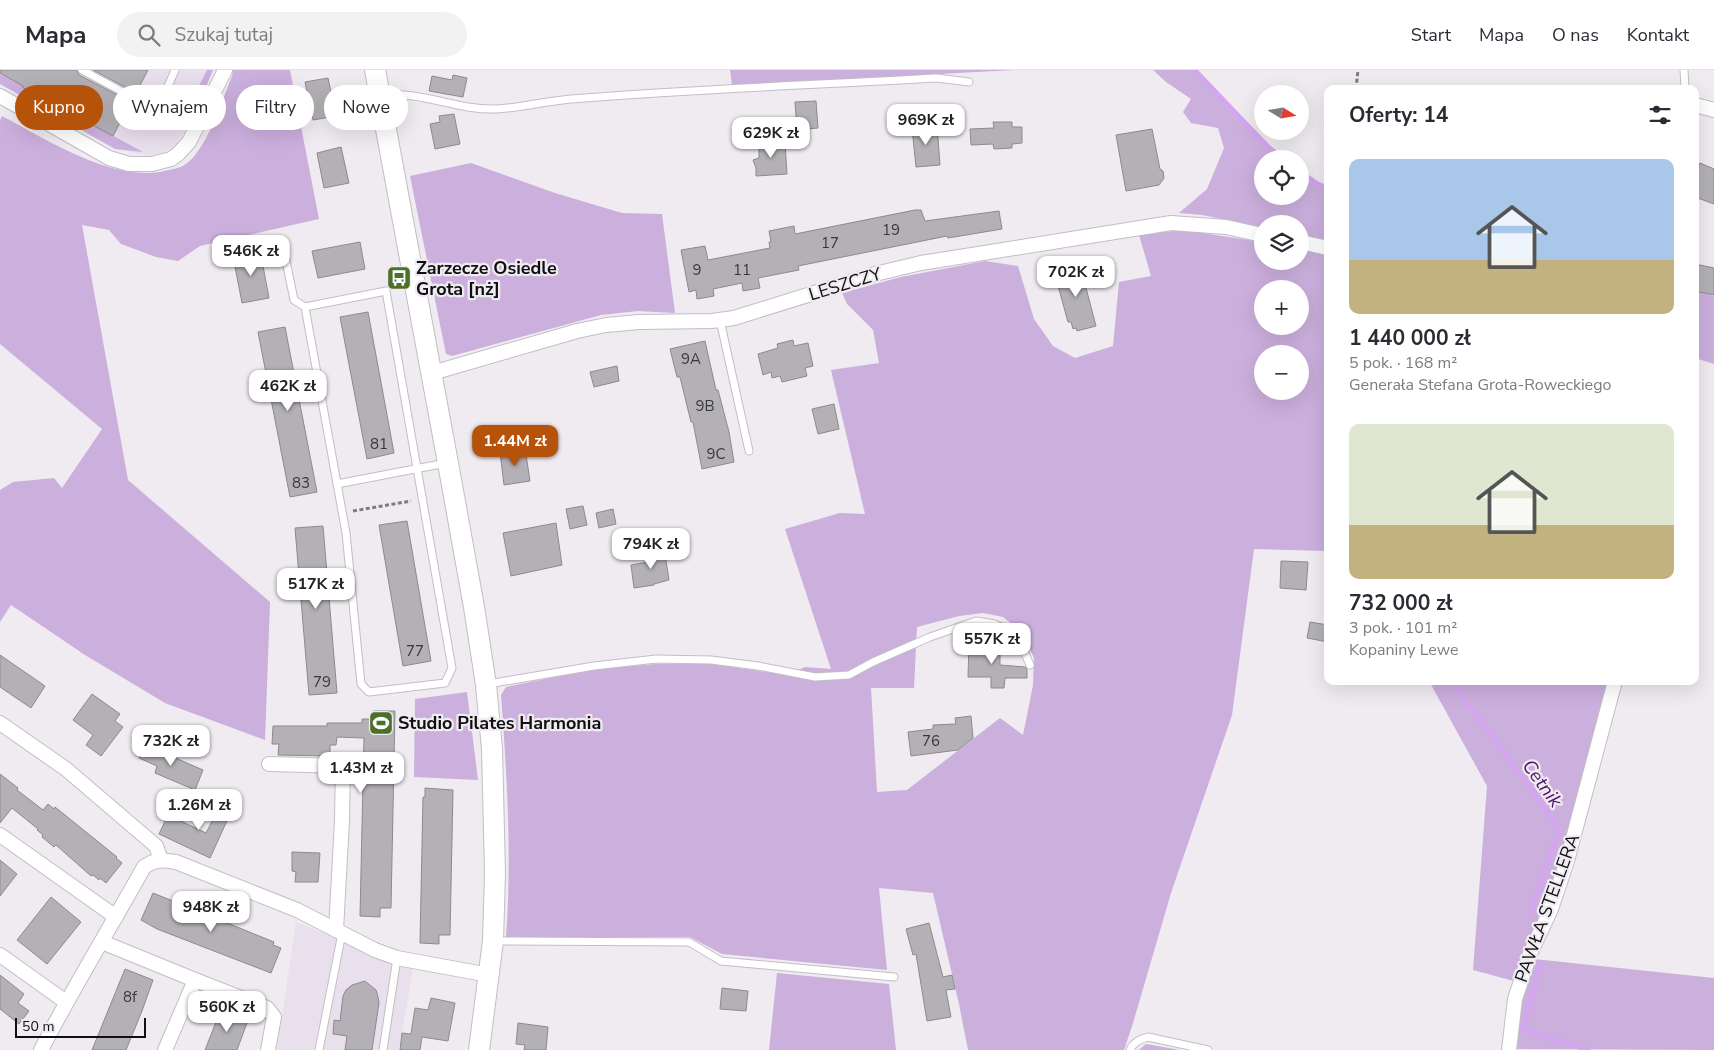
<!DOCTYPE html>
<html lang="pl">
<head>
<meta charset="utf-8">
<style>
  :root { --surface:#fff; --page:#f2f2f3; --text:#2b2b33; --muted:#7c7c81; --line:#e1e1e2; --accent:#b45309 }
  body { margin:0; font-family:"Nunito Sans",sans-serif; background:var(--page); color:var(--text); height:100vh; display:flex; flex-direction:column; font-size:19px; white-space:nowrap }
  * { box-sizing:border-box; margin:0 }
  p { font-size:16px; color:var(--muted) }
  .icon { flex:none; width:28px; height:28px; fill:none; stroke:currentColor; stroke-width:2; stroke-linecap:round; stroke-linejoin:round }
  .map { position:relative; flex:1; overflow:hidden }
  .side { position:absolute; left:1324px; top:15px; width:375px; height:600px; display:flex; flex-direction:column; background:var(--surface); border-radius:10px; box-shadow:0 5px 20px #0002 }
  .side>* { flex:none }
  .top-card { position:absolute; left:15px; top:15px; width:475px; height:45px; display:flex; gap:10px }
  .needle { width:32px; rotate:101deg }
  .buttons { position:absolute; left:1254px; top:15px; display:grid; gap:10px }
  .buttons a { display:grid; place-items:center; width:55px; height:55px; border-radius:50%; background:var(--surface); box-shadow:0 5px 20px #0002; font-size:25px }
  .scale { position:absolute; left:15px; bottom:12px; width:131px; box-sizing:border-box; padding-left:5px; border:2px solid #0f0e10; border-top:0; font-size:14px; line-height:18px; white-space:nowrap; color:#0f0e10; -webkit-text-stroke:4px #efebf1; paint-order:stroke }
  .price { position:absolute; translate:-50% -42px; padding:0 11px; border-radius:10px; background:#fff; color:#222; font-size:16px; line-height:32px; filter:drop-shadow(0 1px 2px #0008) }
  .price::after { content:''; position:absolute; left:50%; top:30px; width:15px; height:11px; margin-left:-8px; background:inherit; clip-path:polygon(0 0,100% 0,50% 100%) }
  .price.active { background:var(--accent); color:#fff }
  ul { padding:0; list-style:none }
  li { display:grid; align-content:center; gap:10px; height:265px; padding:0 25px }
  li span { display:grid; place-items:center; height:155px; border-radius:10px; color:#555 }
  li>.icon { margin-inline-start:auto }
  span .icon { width:90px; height:90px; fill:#fffc; stroke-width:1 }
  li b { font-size:21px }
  h2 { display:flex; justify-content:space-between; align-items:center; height:60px; padding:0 25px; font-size:21px }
  .pill { padding:0 18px; border-radius:22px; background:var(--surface); box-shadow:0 5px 20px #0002; font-size:18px; line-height:45px }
  .pill.active { background:var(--accent); color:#fff }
  header { display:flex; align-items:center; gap:30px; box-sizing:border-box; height:70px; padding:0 25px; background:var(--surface); border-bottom:1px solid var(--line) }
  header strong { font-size:24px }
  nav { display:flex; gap:28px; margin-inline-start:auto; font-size:18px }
  .search { width:350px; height:45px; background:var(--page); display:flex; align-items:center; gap:12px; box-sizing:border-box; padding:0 18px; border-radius:28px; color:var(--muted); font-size:19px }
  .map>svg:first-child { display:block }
  .built { fill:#e8e0ed }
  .green { fill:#cbafdd; fill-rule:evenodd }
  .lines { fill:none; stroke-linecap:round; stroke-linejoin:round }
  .stream { stroke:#d5a6f0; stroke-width:5 }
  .building { fill:#b4b1b6; stroke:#8d898f }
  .lane-casing { stroke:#c2bec4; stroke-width:9 }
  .street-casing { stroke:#c2bec4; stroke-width:16 }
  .secondary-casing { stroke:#c2bec4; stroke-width:22 }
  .path { stroke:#7e7c80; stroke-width:3; stroke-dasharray:4 2.5; stroke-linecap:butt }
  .lane { stroke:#fff; stroke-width:7 }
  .street { stroke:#fff; stroke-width:14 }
  .secondary { stroke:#fff; stroke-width:20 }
  .labels { text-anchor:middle; stroke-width:4.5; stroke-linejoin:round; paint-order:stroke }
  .number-label { font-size:15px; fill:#38373a }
  .poi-label { font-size:18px; font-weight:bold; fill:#0f0e10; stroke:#efebf1; text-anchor:start }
  .street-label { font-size:18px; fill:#0f0e10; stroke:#efebf1 }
  .water-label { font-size:19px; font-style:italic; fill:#50146b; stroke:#efebf1 }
</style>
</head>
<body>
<header>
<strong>Mapa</strong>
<div class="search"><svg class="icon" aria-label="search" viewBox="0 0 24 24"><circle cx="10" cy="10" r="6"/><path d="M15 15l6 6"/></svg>Szukaj tutaj</div>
<nav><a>Start</a><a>Mapa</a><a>O nas</a><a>Kontakt</a></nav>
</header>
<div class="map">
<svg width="1714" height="980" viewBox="0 0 1714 980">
  <rect width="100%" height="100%" fill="#efebf1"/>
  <!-- built -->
  <g class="built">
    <polygon points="0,0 213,0 192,51 171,79 150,86 115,79 0,14"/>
    <polygon points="296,852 413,899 399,980 277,980"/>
  </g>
  <!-- green -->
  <g class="green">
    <polygon points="207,0 213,0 192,51 183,47"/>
    <path d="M233 0H290L319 149 200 176 178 191 156 187 121 174 109 160 82 155 128 410 270 532 265 670 165 633 85 585 11 535 0 552V420L13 412 54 408 62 418 102 359 0 274V50L2 46C48 70 116 115 169 100 173 99 179 98 183 96 206 83 222 30 232 6Z"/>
    <polygon points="730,0 1014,0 732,15"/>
    <polygon points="1153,0 1198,0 1277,83 1285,89 1262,89 1262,126 1300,126 1300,99 1319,112 1327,115 1327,170 1300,164 1300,154 1262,154 1262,157 1202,145 1179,143 1207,119 1224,78 1218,58 1191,53 1183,42 1191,29 1166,12"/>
    <polygon points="0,4 23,16 23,17 143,82 115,79 0,14"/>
    <polygon points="471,93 555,123 622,143 662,144 675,243 638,241 601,245 452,286 446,284 410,106"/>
    <path d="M1182 160 1262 172V191H1300V179L1327 183V481L1254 479 1232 645 1171 823 1133 953 1124 980H968L959 934 933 823 879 818 887 900 722 884 690 867H506C512 786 507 706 501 625L506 617 594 599 656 594H712L787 605 805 597 831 599 785 459 840 443 865 444 831 300 879 293 873 260 847 234 842 223 901 207 985 191 1018 196 1034 249 1053 276 1075 288 1113 276 1119 212 1151 206 1139 165ZM1262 219H1300V256H1262ZM1262 284H1300V321H1262ZM983 543 1003 547 1022 562 1034 588 1033 615 1023 665 1000 648 907 720 877 722 871 618H914L917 557 959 546Z"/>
    <polygon points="1695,221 1714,226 1714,294 1695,288"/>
    <polygon points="1429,611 1609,611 1561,791 1546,834 1530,867 1527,882 1514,911 1473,900 1487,716"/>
    <polygon points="467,622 478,710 414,707 415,629"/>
    <polygon points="1534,889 1714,908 1714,980 1517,979 1522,930"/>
    <polygon points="777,903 889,914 896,980 769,980"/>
    <polygon points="1146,974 1180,980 1139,980"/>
  </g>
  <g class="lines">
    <!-- stream -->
    <g class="stream">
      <polyline points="1194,0 1267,76 1283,89"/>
      <polyline points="1300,102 1320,116 1328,118"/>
      <polyline points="1451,611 1545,738 1559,761 1530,843"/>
      <polyline points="1540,896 1524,957 1527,961 1588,980"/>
    </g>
  </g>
  <!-- building -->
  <g class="building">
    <polygon points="0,0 77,0 79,5 131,32 113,66 22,17 23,16 0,3"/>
    <polygon points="93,0 148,0 136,23"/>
    <polygon points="453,5 467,8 463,27 429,21 432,6 452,10"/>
    <polygon points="328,8 336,46 313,50 305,12"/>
    <polygon points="816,31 818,58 797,60 795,32"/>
    <polygon points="454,44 460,74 435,79 430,54 440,52 439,46"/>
    <polygon points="993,52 1012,52 1012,57 1022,57 1022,73 1012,74 1012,78 994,79 993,74 971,75 970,59 994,58"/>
    <polygon points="937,55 940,95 916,97 912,58"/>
    <polygon points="1152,59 1160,99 1163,101 1164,108 1159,115 1126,121 1116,65"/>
    <polygon points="785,72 787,104 756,106 756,98 753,90 759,88 759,73"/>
    <polygon points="341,77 349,113 324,118 317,83"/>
    <polygon points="1700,93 1714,99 1714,134 1695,127 1695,105"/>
    <polygon points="915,140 921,140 925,151 999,141 1002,159 948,168 947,166 798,196 799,200 758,208 760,218 743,221 742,213 713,219 714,226 697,229 696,220 689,222 681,180 705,176 708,190 770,178 769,172 771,172 769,161 794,156 795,164"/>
    <polygon points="360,172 365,199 318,208 312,181"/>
    <polygon points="260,180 269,228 242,233 233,186"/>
    <polygon points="1695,194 1714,198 1714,225 1695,221"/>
    <polygon points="1080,195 1096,256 1077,261 1076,258 1073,259 1071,252 1068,252 1057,212 1060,211 1057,201"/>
    <polygon points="368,242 394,383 367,389 340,247"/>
    <polygon points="285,257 317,422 290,427 258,262"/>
    <polygon points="793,270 794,276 808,273 813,296 805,298 807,306 782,312 780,306 772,308 771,302 763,305 758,284 778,278 777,274"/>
    <polygon points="705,271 716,320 718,320 729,362 734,392 702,399 693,352 691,352 680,307 677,307 670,279"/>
    <polygon points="617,296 619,311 594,317 590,302"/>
    <polygon points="834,334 839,359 818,364 812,339"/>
    <polygon points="525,378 530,411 504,415 500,382"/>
    <polygon points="583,436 587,455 570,459 566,439"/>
    <polygon points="613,439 616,454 599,458 596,443"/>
    <polygon points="407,451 431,591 403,596 379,455"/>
    <polygon points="556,453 562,495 511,506 503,463"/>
    <polygon points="323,456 337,623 309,625 295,458"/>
    <polygon points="664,478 669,510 654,514 654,515 634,518 631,495 649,492 647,481"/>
    <polygon points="1281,491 1308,492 1306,520 1280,518"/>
    <polygon points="1310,552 1328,555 1328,572 1307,568"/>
    <polygon points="969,574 1000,575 1000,595 1025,597 1027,599 1027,608 1005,608 1004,618 991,618 991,607 968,607"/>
    <polygon points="0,585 45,616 31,638 0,617"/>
    <polygon points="92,624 120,644 115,651 123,657 101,686 86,675 93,665 73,650"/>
    <polygon points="374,641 395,641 391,838 380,838 380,847 360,846 364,668 337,667 336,675 330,675 330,686 278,685 279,674 272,674 273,656 327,656 327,653 362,653 362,649 373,649"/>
    <polygon points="971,646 973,668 958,680 911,686 908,662 933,659 933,655 956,654 955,648"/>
    <polygon points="146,672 165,680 164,683 203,700 195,720 155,703 157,696 139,688"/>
    <polygon points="0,704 18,718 17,720 43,740 48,734 54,739 55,737 117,787 116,788 122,793 106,813 100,808 99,810 93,805 91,806 56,775 54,777 42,767 43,765 37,760 38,759 12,738 0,753"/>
    <polygon points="425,718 453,720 450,865 439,865 439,874 420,873 423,727 425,727"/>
    <polygon points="225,726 236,731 210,788 159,764 168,745 206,763"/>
    <polygon points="292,782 320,783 318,812 295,812 296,802 292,801"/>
    <polygon points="0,790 17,804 0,826"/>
    <polygon points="153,823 274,872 273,875 281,878 271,903 157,859 141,850"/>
    <polygon points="51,827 81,852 47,894 17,870"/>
    <polygon points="929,853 943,907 952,905 955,919 946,920 951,947 927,951 916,884 913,885 906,859"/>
    <polygon points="125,899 153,910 142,941 126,980 92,980"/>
    <polygon points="0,905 24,924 18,933 29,941 19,954 0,939"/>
    <polygon points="365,911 376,920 378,927 379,933 372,980 345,980 347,966 333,964 334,950 340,951 343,926 346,920 352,915"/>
    <polygon points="722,918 748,921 746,941 720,939"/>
    <polygon points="431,928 455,933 448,971 422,967 420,980 400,980 402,963 411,964 415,938 428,940"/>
    <polygon points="224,941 248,950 237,980 205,980 218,947 221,948"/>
    <polygon points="518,953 548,957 546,980 524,980 525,975 516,974"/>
  </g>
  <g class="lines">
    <defs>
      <g id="lane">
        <path d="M82 0 143 33C162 37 169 14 175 0"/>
        <polyline points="1684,0 1685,19"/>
        <path d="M380 26C419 19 457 41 496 39 521 38 546 31 571 29 692 19 815 15 937 8L969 12"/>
        <polyline points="283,176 294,230 305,237 386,221 452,598 445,613 369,622 361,614 346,463 305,237"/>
        <polyline points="720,250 749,381"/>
        <polyline points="337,414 446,393"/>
        <polyline points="488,614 594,596 656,589 711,590 758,596 815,607 849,605 873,592 930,567 976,551 995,554 1010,562 1024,581 1030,595"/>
        <polyline points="496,871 689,872 721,891 894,907"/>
        <polyline points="319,980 342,863"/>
        <polyline points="383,980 397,888"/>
        <path d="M1130 980C1133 972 1140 969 1148 967L1208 980"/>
      </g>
      <g id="street">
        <polyline points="0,26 109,88 129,94 152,94 171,89 178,84 189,72 225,0"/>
        <polyline points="1695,37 1699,36 1714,40"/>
        <polyline points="1300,172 1328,178"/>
        <polyline points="432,303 577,261 606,255 639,252 712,251 734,248 875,204 921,193 1171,153 1226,157 1262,165"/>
        <polyline points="0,653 66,699 156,776 161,790"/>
        <polyline points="269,694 343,696 342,751 336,860"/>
        <polyline points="0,765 116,847"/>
        <polyline points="102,872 195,910 267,938 274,947 268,980"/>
        <polyline points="0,885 66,932"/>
        <path d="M41 980C73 918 110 858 144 797 155 789 163 790 176 792L297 840 375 880 397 888 489 905"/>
        <polyline points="165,980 195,910"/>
        <polyline points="1509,980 1515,929 1530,884 1551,839 1567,791 1615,611"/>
      </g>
      <polyline id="secondary" points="375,0 448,393 474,537 486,615 492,679 495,803 493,871 479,980"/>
    </defs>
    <!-- lane casing -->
    <use href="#lane" class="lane-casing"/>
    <!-- street casing -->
    <use href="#street" class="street-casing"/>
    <!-- secondary casing -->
    <use href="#secondary" class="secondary-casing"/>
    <!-- path -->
    <g class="path">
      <polyline points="1356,19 1358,0"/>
      <polyline points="353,441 411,431"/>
    </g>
    <!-- lane -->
    <use href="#lane" class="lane"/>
    <!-- street -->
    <use href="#street" class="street"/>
    <!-- secondary -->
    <use href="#secondary" class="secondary"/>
  </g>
  <!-- icons -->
  <defs>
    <symbol id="bus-square" viewBox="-11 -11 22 22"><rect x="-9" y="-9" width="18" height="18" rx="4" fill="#4b702a" stroke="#efebf1"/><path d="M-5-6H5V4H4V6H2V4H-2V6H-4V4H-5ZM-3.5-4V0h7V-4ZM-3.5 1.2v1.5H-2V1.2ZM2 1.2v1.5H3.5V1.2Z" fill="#fff"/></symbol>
    <symbol id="stadium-square" viewBox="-11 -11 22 22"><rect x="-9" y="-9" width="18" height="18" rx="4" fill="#4b702a" stroke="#efebf1"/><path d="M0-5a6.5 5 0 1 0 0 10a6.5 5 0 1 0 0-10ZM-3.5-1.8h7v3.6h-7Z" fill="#fff"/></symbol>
  </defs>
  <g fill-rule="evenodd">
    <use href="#bus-square" x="385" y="194" width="28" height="28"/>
    <use href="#stadium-square" x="367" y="639" width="28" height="28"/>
  </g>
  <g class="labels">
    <!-- number labels -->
    <g class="number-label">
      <text x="891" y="165">19</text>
      <text x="830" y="178">17</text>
      <text x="697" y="205">9</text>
      <text x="742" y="205">11</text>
      <text x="691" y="294">9A</text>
      <text x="705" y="341">9B</text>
      <text x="379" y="379">81</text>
      <text x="716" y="389">9C</text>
      <text x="301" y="418">83</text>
      <text x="415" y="586">77</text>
      <text x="322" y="617">79</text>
      <text x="931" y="676">76</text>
      <text x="130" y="932">8f</text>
    </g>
    <!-- poi labels -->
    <g class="poi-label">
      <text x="416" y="204">Zarzecze Osiedle<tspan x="416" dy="21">Grota [nż]</tspan></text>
      <text x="398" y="659">Studio Pilates Harmonia</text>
    </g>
    <!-- street labels -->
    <g class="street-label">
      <text transform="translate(845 214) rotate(-17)" y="6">LESZCZY</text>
      <text transform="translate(1547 838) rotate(-70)" y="6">PAWŁA STELLERA</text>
    </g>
    <!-- water labels -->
    <g class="water-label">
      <text transform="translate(1543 713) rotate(54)" y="7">Cetnik</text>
    </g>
  </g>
</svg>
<div class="buttons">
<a><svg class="needle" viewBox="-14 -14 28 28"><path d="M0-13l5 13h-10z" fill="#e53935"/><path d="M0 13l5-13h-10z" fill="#7c7c81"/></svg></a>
<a><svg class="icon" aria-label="locate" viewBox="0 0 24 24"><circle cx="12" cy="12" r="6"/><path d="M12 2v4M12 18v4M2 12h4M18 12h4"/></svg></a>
<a><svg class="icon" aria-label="layers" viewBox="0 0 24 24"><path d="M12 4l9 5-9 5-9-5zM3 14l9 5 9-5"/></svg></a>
<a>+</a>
<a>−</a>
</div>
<div class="scale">50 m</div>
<b class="price" style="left:926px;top:76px">969K zł</b>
<b class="price" style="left:771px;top:89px">629K zł</b>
<b class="price" style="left:251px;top:207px">546K zł</b>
<b class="price" style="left:1076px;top:228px">702K zł</b>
<b class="price" style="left:288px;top:342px">462K zł</b>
<b class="price active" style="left:515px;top:397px">1.44M zł</b>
<b class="price" style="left:651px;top:500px">794K zł</b>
<b class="price" style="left:316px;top:540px">517K zł</b>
<b class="price" style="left:992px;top:595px">557K zł</b>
<b class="price" style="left:171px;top:697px">732K zł</b>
<b class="price" style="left:361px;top:724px">1.43M zł</b>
<b class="price" style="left:199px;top:761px">1.26M zł</b>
<b class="price" style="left:211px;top:863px">948K zł</b>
<b class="price" style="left:227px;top:963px">560K zł</b>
<div class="top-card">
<a class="pill active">Kupno</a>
<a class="pill">Wynajem</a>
<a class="pill">Filtry</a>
<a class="pill">Nowe</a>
</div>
<section class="side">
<h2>Oferty: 14<svg class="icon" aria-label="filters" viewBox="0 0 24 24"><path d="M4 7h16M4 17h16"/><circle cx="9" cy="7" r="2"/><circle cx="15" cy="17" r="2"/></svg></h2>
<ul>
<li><span style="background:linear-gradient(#a9c7e8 65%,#c2b280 0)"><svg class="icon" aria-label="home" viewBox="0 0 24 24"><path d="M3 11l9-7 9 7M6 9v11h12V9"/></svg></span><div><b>1 440 000 zł</b><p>5 pok. · 168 m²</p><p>Generała Stefana Grota-Roweckiego</p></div></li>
<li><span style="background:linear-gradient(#dfe7d0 65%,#c2b280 0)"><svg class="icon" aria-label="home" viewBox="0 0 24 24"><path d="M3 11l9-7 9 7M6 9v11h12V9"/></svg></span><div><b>732 000 zł</b><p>3 pok. · 101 m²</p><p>Kopaniny Lewe</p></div></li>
</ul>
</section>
</div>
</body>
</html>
